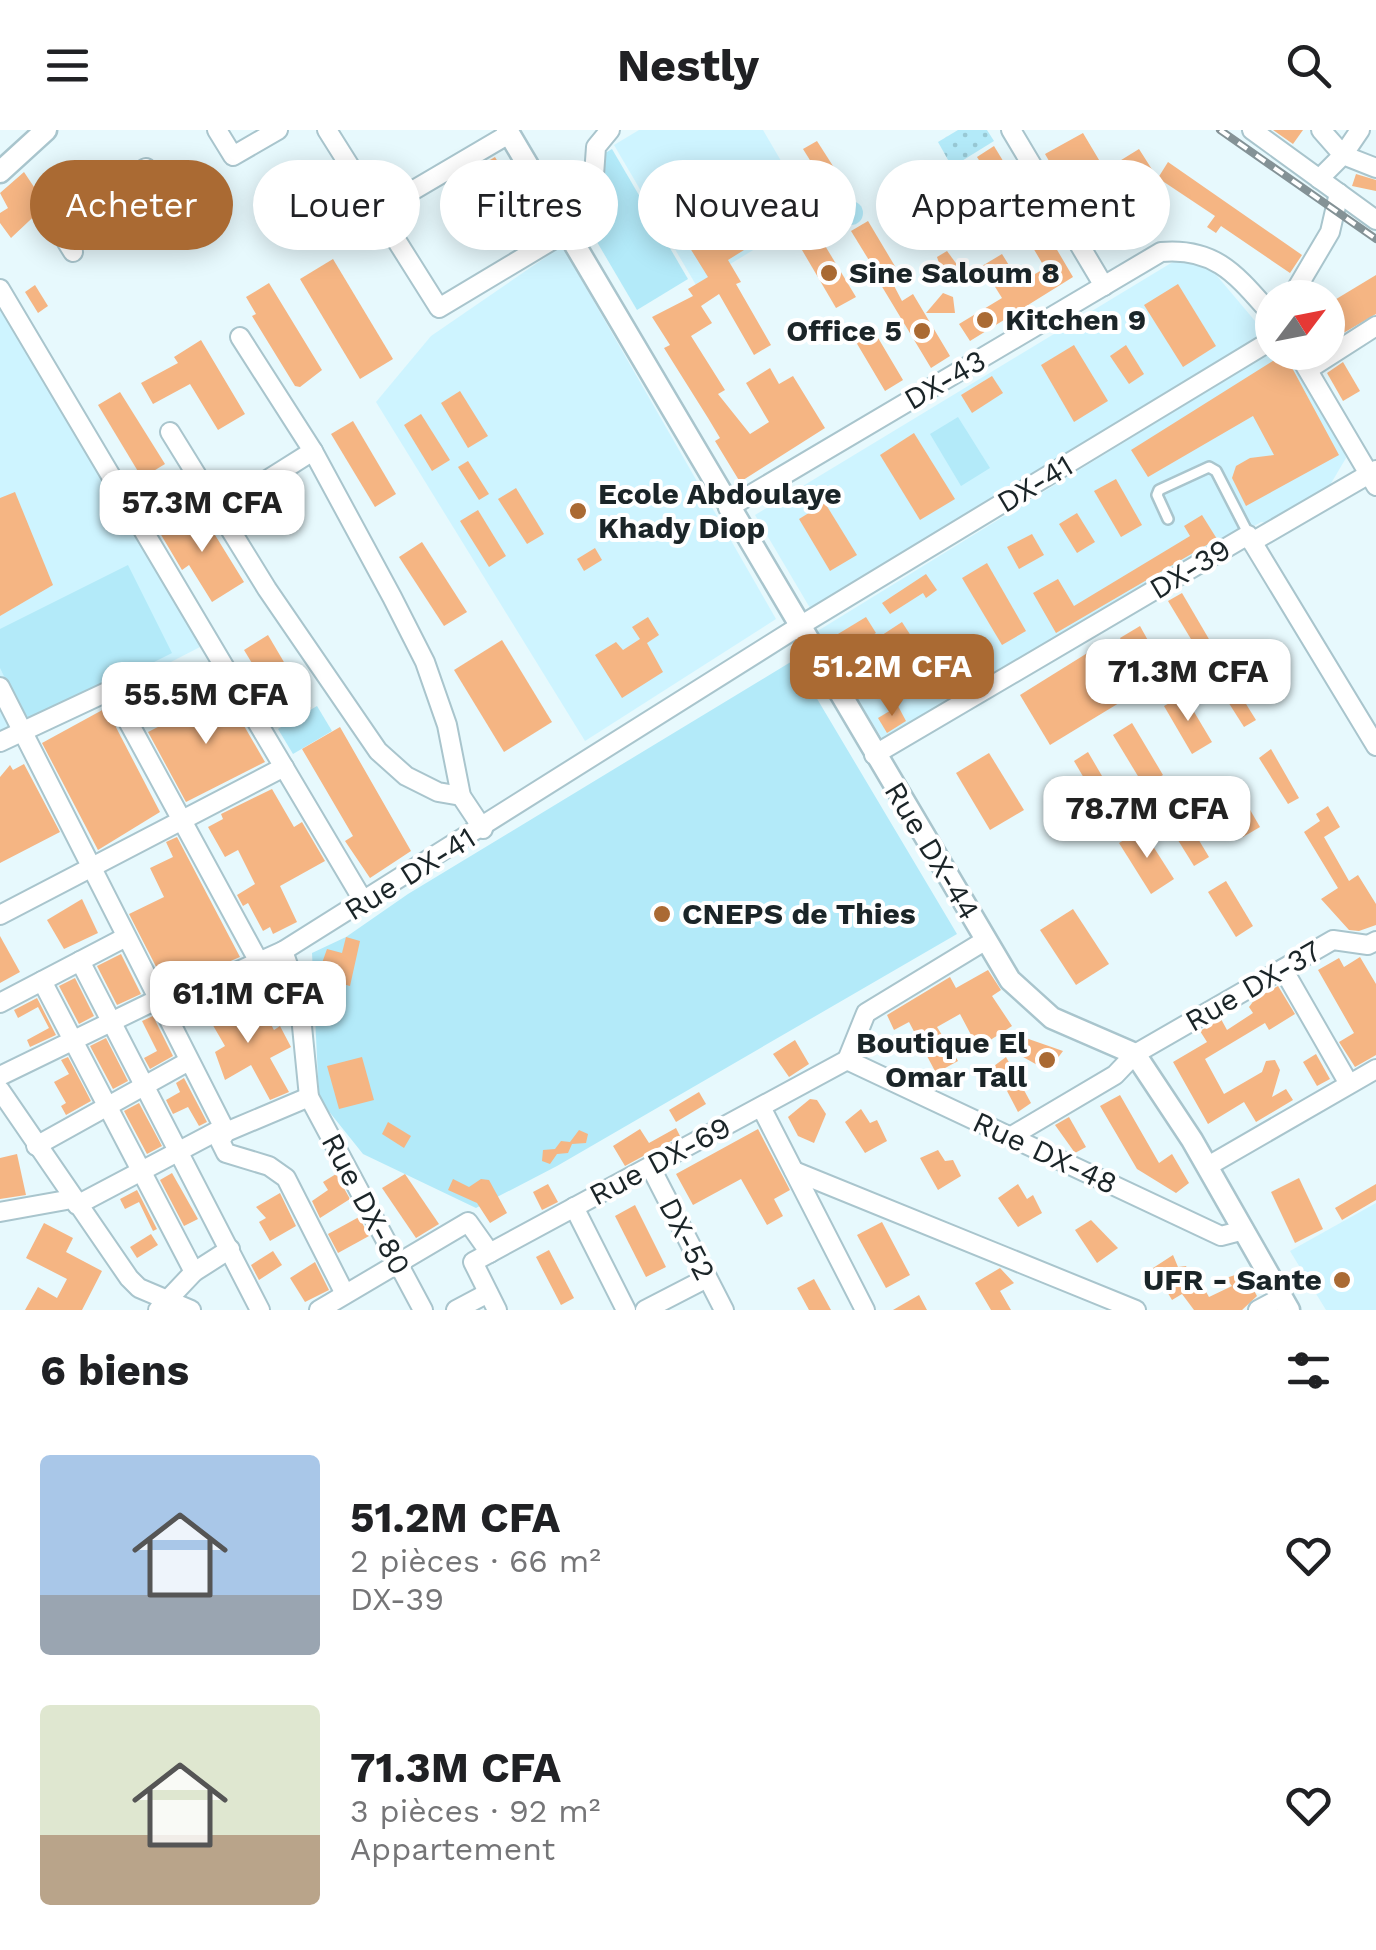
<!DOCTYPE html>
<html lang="fr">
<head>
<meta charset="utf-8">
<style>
  :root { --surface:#fff; --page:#f6f6f6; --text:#202124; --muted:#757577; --accent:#aa6a33 }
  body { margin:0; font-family:"Work Sans",sans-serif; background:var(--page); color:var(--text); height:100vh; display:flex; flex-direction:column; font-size:38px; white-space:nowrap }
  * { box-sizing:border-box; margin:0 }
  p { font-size:32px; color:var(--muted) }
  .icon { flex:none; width:55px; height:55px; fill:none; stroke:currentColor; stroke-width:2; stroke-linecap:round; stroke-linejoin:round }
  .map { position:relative; height:1180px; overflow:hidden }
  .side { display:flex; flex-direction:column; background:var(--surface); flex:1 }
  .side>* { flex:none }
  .guide { position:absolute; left:30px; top:30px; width:1318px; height:90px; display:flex; gap:20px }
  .needle { width:65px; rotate:58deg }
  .tools { position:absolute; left:1255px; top:150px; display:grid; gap:20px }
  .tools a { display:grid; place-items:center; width:90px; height:90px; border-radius:50%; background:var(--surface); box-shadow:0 5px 25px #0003; font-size:50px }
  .price { position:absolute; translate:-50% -85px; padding:0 22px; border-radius:20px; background:#fff; color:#222; font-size:32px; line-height:65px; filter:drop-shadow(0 2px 5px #0008) }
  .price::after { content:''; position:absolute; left:50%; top:60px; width:30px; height:22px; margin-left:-15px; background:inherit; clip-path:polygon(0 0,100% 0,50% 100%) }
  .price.selected { background:var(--accent); color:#fff }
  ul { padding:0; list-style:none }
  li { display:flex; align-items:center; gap:30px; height:250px; padding:0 40px }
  li span { display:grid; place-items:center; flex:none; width:280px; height:200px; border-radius:10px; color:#555 }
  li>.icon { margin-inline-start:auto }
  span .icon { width:120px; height:120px; fill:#fffc; stroke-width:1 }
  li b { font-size:42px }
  h2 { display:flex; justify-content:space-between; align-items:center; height:120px; padding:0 40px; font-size:42px }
  .tag { padding:0 35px; border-radius:45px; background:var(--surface); box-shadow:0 5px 25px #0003; font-size:35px; line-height:90px }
  .tag.selected { background:var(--accent); color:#fff }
  header { display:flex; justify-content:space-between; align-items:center; height:130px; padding:0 40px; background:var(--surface); font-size:45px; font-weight:700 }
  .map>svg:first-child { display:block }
  .built { fill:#cef4ff }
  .park { fill:url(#park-dots) }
  .pitch { fill:#b3eaf9 }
  .building { fill:#f5b583 }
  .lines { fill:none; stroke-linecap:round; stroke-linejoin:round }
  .service-casing { stroke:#a9c5cd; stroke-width:14 }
  .minor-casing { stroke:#a9c5cd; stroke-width:22 }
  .tertiary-casing { stroke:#a9c5cd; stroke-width:25 }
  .service { stroke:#fff; stroke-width:9 }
  .minor { stroke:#fff; stroke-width:18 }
  .tertiary { stroke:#fff; stroke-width:20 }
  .rail-casing { stroke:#849296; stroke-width:8 }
  .rail { stroke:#fff; stroke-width:4; stroke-dasharray:11; stroke-linecap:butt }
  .poi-dot { fill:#aa6a33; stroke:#fff; stroke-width:4 }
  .labels { text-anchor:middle; stroke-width:8; stroke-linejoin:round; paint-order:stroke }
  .poi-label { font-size:30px; font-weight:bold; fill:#1b2528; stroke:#fff; text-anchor:start }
  .street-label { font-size:30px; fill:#1b2528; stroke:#fff }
</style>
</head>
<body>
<header><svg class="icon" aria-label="menu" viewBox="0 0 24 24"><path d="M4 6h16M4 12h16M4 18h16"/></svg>Nestly<svg class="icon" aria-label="search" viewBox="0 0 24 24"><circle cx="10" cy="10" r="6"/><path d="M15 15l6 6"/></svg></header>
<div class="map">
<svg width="1376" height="1180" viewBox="0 0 1376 1180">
  <defs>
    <pattern id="park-dots" width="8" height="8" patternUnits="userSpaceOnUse" patternTransform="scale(2.5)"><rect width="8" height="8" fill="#b3eaf9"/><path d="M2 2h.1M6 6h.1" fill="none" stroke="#99c9d5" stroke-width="1.8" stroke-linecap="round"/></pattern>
  </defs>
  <rect width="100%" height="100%" fill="#e7f9fd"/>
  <!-- built -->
  <g class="built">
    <polygon points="639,0 763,0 812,84 696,155 614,15"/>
    <polygon points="562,116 776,489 585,611 376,272 431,206"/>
    <polygon points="1181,127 1212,140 1261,198 1260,207 810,478 755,385"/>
    <polygon points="0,151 200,517 0,620"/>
    <polygon points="1269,223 1303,241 1337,299 1346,328 1323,367 1278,394 1261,392 883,610 816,502"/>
    <polygon points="1376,1073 1376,1180 1326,1180 1290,1121"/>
  </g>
  <!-- park -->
  <polygon class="park" points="958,0 987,0 994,11 952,37 938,12"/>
  <!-- pitch -->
  <g class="pitch">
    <polygon points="612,19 688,149 637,180 560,49"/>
    <circle cx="851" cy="83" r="12"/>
    <polygon points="958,287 990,338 961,356 930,304"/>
    <polygon points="128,435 172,523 28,595 0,538 0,499"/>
    <polygon points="794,530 957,804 557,1036 476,1078 363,1024 319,969 312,823 346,807 408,764"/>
    <polygon points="317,576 332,601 293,624 278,599"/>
  </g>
  <!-- building -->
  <g class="building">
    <polygon points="1273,0 1303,0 1293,14"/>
    <polygon points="1083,3 1105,40 1139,19 1153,41 1081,86 1045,24"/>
    <polygon points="817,11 840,47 826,56 803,19"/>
    <polygon points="994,16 1025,67 1008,77 977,27"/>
    <polygon points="495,27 516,62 510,66 512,71 468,97 444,57"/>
    <polygon points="725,32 733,44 720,51 713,39"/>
    <polygon points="1168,32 1302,125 1290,143 1221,96 1216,103 1207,97 1215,86 1158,48"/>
    <polygon points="778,34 807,82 788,93 759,45"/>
    <polygon points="948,39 980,92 963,102 932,49"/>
    <polygon points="24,42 46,75 11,108 0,93 0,83 8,78 0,63"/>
    <polygon points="1356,44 1376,50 1376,61 1352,56"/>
    <polygon points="731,81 752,115 728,130 741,152 736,154 771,215 754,225 719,164 701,176 712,193 691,206 725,260 718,264 750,304 769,292 746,253 770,238 779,254 793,246 825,298 740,352 715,311 720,308 708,288 664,218 670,215 652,187 693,166 688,159 708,147 675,94 694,82 704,98"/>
    <polygon points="922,87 934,108 925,113 913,92"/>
    <polygon points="868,91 899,143 883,153 851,101"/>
    <polygon points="1043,96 1073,147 970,211 959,194 1002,168 982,136 1002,124 1020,153 1045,138 1026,106"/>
    <polygon points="821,109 856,167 836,178 802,120"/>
    <polygon points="947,121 958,136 943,145 937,127"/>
    <polygon points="333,129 393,229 360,249 300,149"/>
    <polygon points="1376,145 1376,184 1328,212 1328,174"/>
    <polygon points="891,150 902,171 913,164 950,226 931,238 881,155"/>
    <polygon points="269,153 322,240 300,257 295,256 252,186 256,184 246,167"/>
    <polygon points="1178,154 1216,216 1183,237 1144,175"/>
    <polygon points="35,155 48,176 38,183 25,162"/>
    <polygon points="943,163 953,167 955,183 926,183"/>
    <polygon points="871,196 903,250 885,261 856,212 871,203"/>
    <polygon points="201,210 245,284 218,300 190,254 153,274 141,253 178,233 174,227"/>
    <polygon points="1074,215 1108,271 1074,292 1041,235"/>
    <polygon points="1126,215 1144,244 1129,254 1110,226"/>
    <polygon points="1276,229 1290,234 1339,325 1246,376 1232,348 1236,336 1250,328 1274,325 1253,286 1148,347 1131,320"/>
    <polygon points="1343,232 1360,261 1343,271 1327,243"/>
    <polygon points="992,246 1003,263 972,283 961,265"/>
    <polygon points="460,261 488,306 468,318 441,273"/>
    <polygon points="120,262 165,334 142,348 98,275"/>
    <polygon points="421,284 450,330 432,341 404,295"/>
    <polygon points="353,291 396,364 375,377 331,304"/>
    <polygon points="914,303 955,369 920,390 880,325"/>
    <polygon points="468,331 489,364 479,370 458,337"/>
    <polygon points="1116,349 1142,395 1121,407 1094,361"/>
    <polygon points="516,358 544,404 527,414 498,369"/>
    <polygon points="15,362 53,455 0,486 0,368"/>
    <polygon points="279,370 287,371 291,378 288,387 278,388 273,379"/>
    <polygon points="825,373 857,425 830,441 799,389"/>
    <polygon points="199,379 244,452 212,472 189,435 182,440 160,403"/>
    <polygon points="478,380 506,426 489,437 460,391"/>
    <polygon points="1077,383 1095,412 1077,423 1059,394"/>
    <polygon points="1202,385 1217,409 1056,503 1033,463 1058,449 1074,476 1190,406 1184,396"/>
    <polygon points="1032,404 1044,425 1019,439 1007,417"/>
    <polygon points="422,412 467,482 444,496 399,427"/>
    <polygon points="595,418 602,430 584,441 577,429"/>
    <polygon points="987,433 1026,501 1002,515 962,448"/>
    <polygon points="926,444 937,460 926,468 923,463 890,484 882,473"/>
    <polygon points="1182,463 1213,516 1200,524 1168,471"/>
    <polygon points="648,487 659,505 647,513 663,542 622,568 595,525 616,512 623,520 640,509 632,497"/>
    <polygon points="866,487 876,503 842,523 833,507"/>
    <polygon points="902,492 935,543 906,562 873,511"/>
    <polygon points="1140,496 1166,543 1147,554 1120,508"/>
    <polygon points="268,505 311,578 288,592 244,520"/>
    <polygon points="502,510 552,592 504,622 454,540"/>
    <polygon points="1089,522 1119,573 1050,615 1020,565"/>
    <polygon points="1223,537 1256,590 1244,597 1211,545"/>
    <polygon points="225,563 265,632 186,672 148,602"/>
    <polygon points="1184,565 1212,612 1192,624 1164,576"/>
    <polygon points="898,576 906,591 887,603 878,588"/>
    <polygon points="106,578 160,682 98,720 42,613"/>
    <polygon points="1132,593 1163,645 1144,656 1113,605"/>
    <polygon points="340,597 411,721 370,748 345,711 353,706 302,619"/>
    <polygon points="1271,619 1299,668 1288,674 1259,628"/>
    <polygon points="1088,622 1116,670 1102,679 1074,631"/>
    <polygon points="989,623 1024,680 990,700 956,643"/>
    <polygon points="24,634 60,702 0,733 0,647 10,635 13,640"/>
    <polygon points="1231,647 1260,697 1243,707 1215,656"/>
    <polygon points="272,659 294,697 302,692 325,731 280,756 297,792 273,804 270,797 263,801 248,773 243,776 237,765 255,754 238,720 225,727 208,697 223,689 221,684"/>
    <polygon points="1059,675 1074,700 1061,708 1045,683"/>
    <polygon points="1328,676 1340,697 1324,707 1349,751 1358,745 1376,774 1376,795 1359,801 1349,800 1321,769 1338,758 1304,702 1320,691 1316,684"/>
    <polygon points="1179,677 1209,727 1194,736 1163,686"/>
    <polygon points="1142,699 1174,749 1151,764 1119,713"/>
    <polygon points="177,707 240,827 167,858 129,784 164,767 150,738 173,727 166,712"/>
    <polygon points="1226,751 1253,796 1236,807 1208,762"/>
    <polygon points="82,769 98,803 64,819 47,790"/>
    <polygon points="1073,779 1109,834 1076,855 1040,800"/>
    <polygon points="0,806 20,842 0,853"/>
    <polygon points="346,807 360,811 350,856 335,852 339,839 322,833 327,819 342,823"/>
    <polygon points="121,824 141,864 117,875 97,836"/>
    <polygon points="1360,827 1376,854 1376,925 1355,937 1339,912 1354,903 1318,840 1339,828 1344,837"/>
    <polygon points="988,840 1001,860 992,866 1012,896 978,918 960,884 937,897 958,931 936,943 909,892 894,900 887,885 950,847 956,858"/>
    <polygon points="75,848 94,886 79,894 59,856"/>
    <polygon points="1278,856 1295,884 1269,900 1265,893 1205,929 1224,964 1262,942 1266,931 1275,930 1280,940 1272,967 1286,959 1293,970 1256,992 1244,972 1208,994 1173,932 1207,912 1200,901 1221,889 1227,900 1253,883 1249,877 1255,869"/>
    <polygon points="220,863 242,901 267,887 274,900 280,896 291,917 270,928 289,962 270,970 251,935 225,950 215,922 225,916 200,873"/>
    <polygon points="37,868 56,905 30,917 27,910 49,898 38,877 18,888 14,880"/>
    <polygon points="153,886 173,926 150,939 144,928 157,921 142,891"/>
    <polygon points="1020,906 1063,921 1048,941 1016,923"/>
    <polygon points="106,908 128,951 113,959 90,916"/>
    <polygon points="795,910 809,934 789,947 773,924"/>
    <polygon points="1316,924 1330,949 1317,956 1303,932"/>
    <polygon points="68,927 91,971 66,985 61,976 66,973 54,952 69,944 61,930"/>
    <polygon points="362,927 374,970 339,979 327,936"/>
    <polygon points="1006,927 1031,973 1018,982 994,936"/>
    <polygon points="184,948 207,992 199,996 188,977 173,984 166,970 180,962 176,953"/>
    <polygon points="699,962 706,974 676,992 669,980"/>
    <polygon points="1120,965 1159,1033 1172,1024 1189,1053 1176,1063 1137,1039 1100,976"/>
    <polygon points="810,969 817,970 826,984 814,1013 798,1006 788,987"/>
    <polygon points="139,973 162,1016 147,1024 124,981"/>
    <polygon points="861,979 870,993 877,990 887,1011 865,1023 845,992"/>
    <polygon points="1069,987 1086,1017 1075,1023 1055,995"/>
    <polygon points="388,992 411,1006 404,1018 382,1004"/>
    <polygon points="676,998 680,1006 625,1036 613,1016 640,999 649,1013"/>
    <polygon points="758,999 790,1060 774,1069 783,1086 767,1095 741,1049 693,1075 676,1044"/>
    <polygon points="579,1000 588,1004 586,1013 572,1014 568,1023 557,1024 550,1034 542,1031 543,1020 555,1019 561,1011 570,1012"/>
    <polygon points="938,1020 945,1031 953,1030 961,1046 938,1060 920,1028"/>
    <polygon points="17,1024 26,1065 0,1069 0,1028"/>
    <polygon points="172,1043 198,1089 184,1096 160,1050"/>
    <polygon points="336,1044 350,1069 320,1088 312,1071 328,1060 323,1052"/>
    <polygon points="405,1044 439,1094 416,1108 382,1058"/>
    <polygon points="1299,1048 1323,1099 1295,1113 1271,1062"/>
    <polygon points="453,1049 469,1057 481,1049 489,1050 507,1083 490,1093 477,1073 448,1060"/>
    <polygon points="548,1054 558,1072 542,1080 533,1062"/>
    <polygon points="1018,1054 1027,1069 1033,1065 1042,1083 1018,1097 998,1068"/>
    <polygon points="1376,1054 1376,1070 1342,1090 1335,1078"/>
    <polygon points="137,1060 157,1099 153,1101 139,1072 125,1079 120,1069"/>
    <polygon points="280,1063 296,1096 270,1111 259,1092 266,1088 256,1077"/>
    <polygon points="635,1075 666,1137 646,1147 615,1086"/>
    <polygon points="359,1087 369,1106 338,1123 328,1104"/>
    <polygon points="1091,1090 1118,1118 1097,1133 1075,1100"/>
    <polygon points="882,1092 910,1145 886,1158 857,1105"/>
    <polygon points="44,1093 73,1108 66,1122 102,1141 82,1180 25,1180 38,1157 57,1168 67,1149 26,1128"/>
    <polygon points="151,1104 158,1115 137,1128 130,1117"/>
    <polygon points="549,1120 574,1168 561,1175 536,1127"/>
    <polygon points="273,1121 282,1135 259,1150 251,1135"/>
    <polygon points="1173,1125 1178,1137 1186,1136 1199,1163 1205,1160 1209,1167 1232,1156 1226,1148 1244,1142 1257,1166 1242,1180 1194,1180 1182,1164 1172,1170 1153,1138"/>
    <polygon points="315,1132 329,1160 305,1172 290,1148"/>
    <polygon points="1000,1138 1014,1153 1000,1161 1011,1180 991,1180 975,1153"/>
    <polygon points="814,1149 831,1180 809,1180 797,1158"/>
    <polygon points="919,1165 927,1180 893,1180"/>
  </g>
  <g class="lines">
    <defs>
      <polyline id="service" points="1168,389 1157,365 1159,360 1209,337 1216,341 1249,405"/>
      <g id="minor">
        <polyline points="217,0 233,26 278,0"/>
        <polyline points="327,0 439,178 591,87 596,17 610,0"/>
        <polyline points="1011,0 1104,156"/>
        <polyline points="1252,0 1376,90"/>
        <polyline points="1321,0 1343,25 1360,0"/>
        <polyline points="1319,49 1343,25 1376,38"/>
        <polyline points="378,81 509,4"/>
        <polyline points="73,122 55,93 146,38"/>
        <polyline points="0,159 364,772"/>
        <polyline points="1291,168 1330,102 1339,63"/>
        <polyline points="240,207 313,321 392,467 425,532 447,595 461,666 483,699"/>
        <polyline points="1297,222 1376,356"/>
        <polyline points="1309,239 1376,196"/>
        <polyline points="170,302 267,459 378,621 406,646 438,662 461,666"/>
        <path d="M728 378 1161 122C1217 117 1238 147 1272 185"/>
        <polyline points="218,381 313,321"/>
        <polyline points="1252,412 1376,340"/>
        <polyline points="0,557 226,1002"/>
        <polyline points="0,612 111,560 259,832"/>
        <polyline points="874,625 1248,405 1376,616"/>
        <polyline points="0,785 284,637"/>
        <polyline points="283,821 299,866 309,967 423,1180"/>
        <polyline points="80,831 260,1180"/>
        <polyline points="1283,839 1349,954"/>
        <polyline points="42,851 194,1142"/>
        <polyline points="0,873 126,807"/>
        <polyline points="847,930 1221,1106 1244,1100"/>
        <polyline points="847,930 866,883 986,810"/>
        <polyline points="0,946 148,874 174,870 283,821 798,497 1272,210"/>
        <polyline points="0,960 129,1148 139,1158 191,1180"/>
        <polyline points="309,967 226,1002 220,1011 226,1023 269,1036 286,1048 345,1164"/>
        <polyline points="761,977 865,1180"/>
        <polyline points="1010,1007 1115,945 1135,924 1333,810 1368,815 1376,811"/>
        <polyline points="36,1016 189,931"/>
        <polyline points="1208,1036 1376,939"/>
        <polyline points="651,1038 724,1180"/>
        <polyline points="794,1041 1136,1180"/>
        <polyline points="77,1075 221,999"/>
        <polyline points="574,1077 626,1180"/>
        <polyline points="0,1082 72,1069"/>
        <polyline points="158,1180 194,1142 230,1119"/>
        <polyline points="319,1180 468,1092 490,1123"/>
        <polyline points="456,1180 488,1163"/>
        <polyline points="497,1180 473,1132 847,930"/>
        <polyline points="645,1180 707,1148"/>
        <polyline points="1258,1180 1282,1167"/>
      </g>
      <g id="tertiary">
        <polyline points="507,0 1010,850 1052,888 1135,924 1192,1010 1289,1180"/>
        <polyline points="0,42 46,0"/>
      </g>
    </defs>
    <!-- service casing -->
    <use href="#service" class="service-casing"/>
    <!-- minor casing -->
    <use href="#minor" class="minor-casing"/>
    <!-- tertiary casing -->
    <use href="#tertiary" class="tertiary-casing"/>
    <!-- service -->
    <use href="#service" class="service"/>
    <!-- minor -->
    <use href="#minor" class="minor"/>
    <!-- tertiary -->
    <use href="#tertiary" class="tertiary"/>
    <defs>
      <polyline id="rail" points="1220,0 1376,109"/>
    </defs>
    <!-- rail casing -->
    <use href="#rail" class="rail-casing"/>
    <!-- rail -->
    <use href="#rail" class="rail"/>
  </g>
  <!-- markers -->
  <g class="poi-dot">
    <circle cx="829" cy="143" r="10"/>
    <circle cx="985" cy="190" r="10"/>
    <circle cx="922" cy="201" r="10"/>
    <circle cx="578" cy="381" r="10"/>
    <circle cx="662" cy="784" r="10"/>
    <circle cx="1047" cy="930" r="10"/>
    <circle cx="1342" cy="1150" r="10"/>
  </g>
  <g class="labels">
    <!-- poi labels -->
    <g class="poi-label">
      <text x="849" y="153">Sine Saloum 8</text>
      <text x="1005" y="200">Kitchen 9</text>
      <text x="902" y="211" text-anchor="end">Office 5</text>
      <text x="598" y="374">Ecole Abdoulaye<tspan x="598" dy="34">Khady Diop</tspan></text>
      <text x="682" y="794">CNEPS de Thies</text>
      <text x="1027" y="923" text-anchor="end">Boutique El<tspan x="1027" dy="34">Omar Tall</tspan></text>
      <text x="1322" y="1160" text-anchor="end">UFR - Sante</text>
    </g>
    <!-- street labels -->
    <g class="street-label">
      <text transform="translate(945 250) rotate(-30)" y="10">DX-43</text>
      <text transform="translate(1035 354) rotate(-31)" y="10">DX-41</text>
      <text transform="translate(1190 439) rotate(-31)" y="10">DX-39</text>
      <text transform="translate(932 721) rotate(59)" y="10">Rue DX-44</text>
      <text transform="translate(410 744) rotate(-32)" y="10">Rue DX-41</text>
      <text transform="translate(1253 856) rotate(-30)" y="10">Rue DX-37</text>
      <text transform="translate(1045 1023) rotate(25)" y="10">Rue DX-48</text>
      <text transform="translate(660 1031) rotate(-28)" y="10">Rue DX-69</text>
      <text transform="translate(366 1074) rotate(62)" y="10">Rue DX-80</text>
      <text transform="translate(687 1109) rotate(63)" y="10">DX-52</text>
    </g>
  </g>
</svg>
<div class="tools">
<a><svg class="needle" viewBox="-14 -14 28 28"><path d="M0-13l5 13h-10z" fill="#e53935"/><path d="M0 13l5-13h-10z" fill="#757577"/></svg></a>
</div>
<b class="price" style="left:202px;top:425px">57.3M CFA</b>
<b class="price selected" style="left:892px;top:589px">51.2M CFA</b>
<b class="price" style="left:1188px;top:594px">71.3M CFA</b>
<b class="price" style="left:206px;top:617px">55.5M CFA</b>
<b class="price" style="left:1147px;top:731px">78.7M CFA</b>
<b class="price" style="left:248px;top:916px">61.1M CFA</b>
<div class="guide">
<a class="tag selected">Acheter</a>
<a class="tag">Louer</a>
<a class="tag">Filtres</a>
<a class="tag">Nouveau</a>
<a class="tag">Appartement</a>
</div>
</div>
<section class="side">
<h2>6 biens<svg class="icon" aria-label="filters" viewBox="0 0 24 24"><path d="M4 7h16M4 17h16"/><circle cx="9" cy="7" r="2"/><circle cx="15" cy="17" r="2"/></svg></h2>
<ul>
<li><span style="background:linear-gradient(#a9c7e8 70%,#9aa5b1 0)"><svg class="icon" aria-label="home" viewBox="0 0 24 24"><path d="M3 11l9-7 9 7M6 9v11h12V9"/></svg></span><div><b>51.2M CFA</b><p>2 pièces · 66 m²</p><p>DX-39</p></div><svg class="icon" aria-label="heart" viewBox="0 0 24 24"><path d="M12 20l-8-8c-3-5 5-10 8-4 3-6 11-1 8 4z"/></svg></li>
<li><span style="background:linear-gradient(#dfe7d0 65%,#b9a48a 0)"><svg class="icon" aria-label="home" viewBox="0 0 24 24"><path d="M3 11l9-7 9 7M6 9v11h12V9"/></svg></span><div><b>71.3M CFA</b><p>3 pièces · 92 m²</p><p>Appartement</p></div><svg class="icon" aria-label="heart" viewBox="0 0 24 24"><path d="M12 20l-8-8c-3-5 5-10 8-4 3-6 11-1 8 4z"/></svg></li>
</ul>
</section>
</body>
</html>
